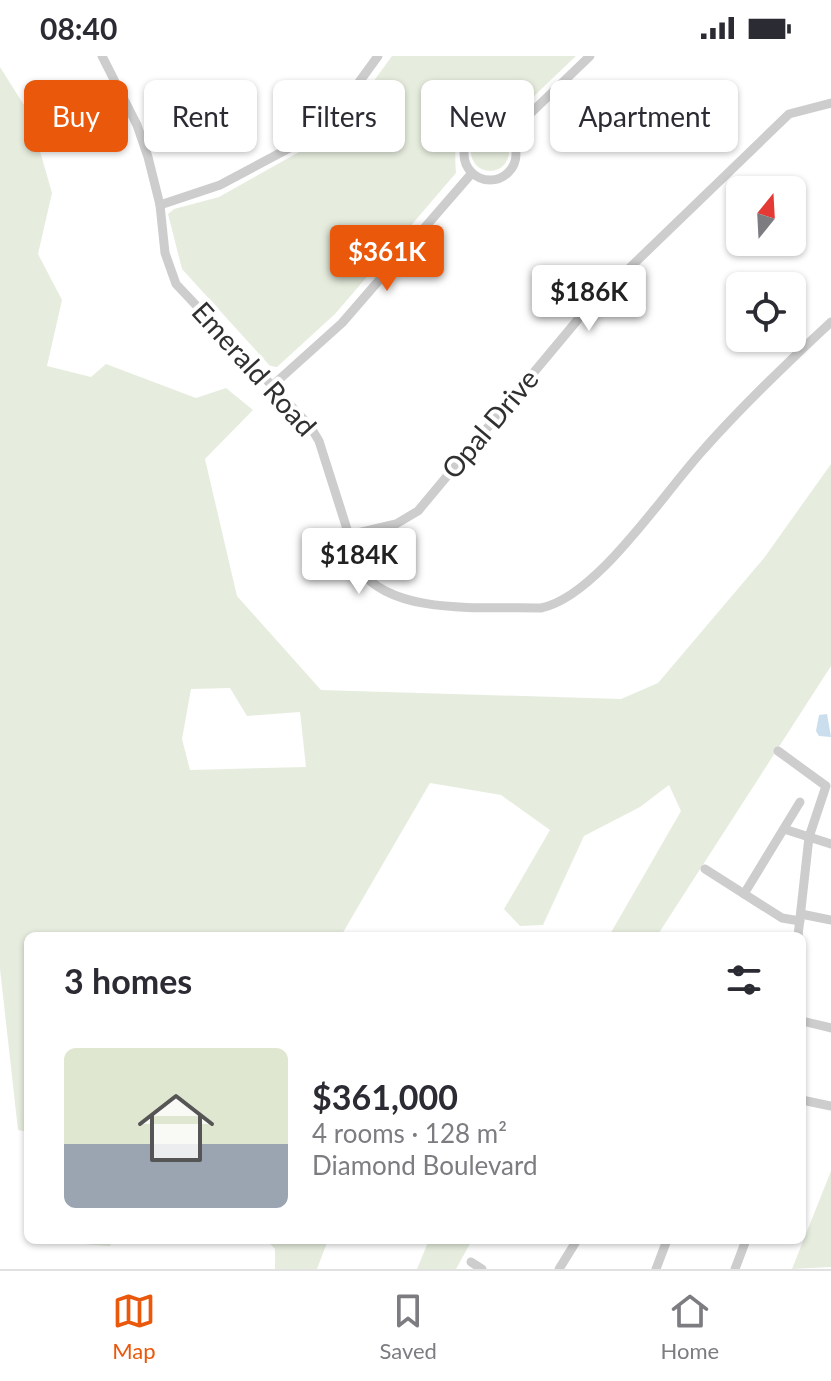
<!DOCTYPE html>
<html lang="en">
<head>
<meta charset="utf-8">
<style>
  :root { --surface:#fff; --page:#f2f2f3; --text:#2b2b33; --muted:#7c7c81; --line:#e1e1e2; --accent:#ea580c }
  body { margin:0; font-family:Lato,sans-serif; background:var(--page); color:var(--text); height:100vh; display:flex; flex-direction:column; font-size:30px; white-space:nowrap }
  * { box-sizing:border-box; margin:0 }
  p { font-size:26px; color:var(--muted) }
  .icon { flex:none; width:44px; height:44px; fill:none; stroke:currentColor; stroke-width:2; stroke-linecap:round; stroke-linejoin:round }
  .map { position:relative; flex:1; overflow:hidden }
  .sheet { position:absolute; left:24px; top:876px; width:782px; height:312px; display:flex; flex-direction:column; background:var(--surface); border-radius:12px; box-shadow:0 2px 6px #0004 }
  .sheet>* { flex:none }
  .top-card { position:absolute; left:24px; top:24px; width:784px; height:72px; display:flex; gap:16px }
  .needle { width:52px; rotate:18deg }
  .tools { position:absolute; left:726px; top:120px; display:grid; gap:16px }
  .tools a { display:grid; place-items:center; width:80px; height:80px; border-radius:12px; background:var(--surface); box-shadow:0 2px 6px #0004; font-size:40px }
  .price { position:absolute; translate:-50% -68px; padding:0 18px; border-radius:8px; background:#fff; color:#222; font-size:26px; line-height:52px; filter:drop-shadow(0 2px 4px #0008) }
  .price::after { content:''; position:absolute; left:50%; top:48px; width:24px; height:18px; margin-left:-12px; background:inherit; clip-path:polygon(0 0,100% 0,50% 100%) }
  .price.on { background:var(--accent); color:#fff }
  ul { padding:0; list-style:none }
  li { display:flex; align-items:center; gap:24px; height:200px; padding:0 40px }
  li span { display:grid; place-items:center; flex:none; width:224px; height:160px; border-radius:12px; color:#555 }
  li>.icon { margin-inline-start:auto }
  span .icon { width:96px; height:96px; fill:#fffc; stroke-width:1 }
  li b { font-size:34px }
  h2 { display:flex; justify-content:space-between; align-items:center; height:96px; padding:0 40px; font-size:34px }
  .pill { padding:0 28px; border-radius:12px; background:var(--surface); box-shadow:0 2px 6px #0004; font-size:28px; line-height:72px }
  .pill.on { background:var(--accent); color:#fff }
  .status { display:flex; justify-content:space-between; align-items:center; height:56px; padding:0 40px; background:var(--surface); direction:ltr }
  .status svg { height:22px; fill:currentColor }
  .tab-bar { display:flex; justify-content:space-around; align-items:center; height:112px; border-top:2px solid var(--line); background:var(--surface); font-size:22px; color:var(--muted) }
  .tab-bar a { display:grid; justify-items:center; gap:4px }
  .tab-bar .on { color:var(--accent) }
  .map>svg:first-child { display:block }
  .green { fill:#e6edde; fill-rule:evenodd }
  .water { fill:#cadeed }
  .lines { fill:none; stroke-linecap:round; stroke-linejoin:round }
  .minor { stroke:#cdcdcd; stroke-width:9 }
  .labels { text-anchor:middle; stroke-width:8; stroke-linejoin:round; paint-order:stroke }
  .street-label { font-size:28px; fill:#303030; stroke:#fff }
</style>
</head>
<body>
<div class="status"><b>08:40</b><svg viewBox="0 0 49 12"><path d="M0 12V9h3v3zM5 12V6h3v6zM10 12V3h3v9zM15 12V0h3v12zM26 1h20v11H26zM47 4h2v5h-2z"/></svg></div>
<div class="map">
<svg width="831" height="1213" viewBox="0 0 831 1213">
  <rect width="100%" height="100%" fill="#fff"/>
  <!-- green -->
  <g class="green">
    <path d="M392 0H576L510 63C465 59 452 67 456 117L335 258 277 311 270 310 182 213 168 158 174 153 219 141 324 82 354 52Z"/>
    <path d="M0 11 29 57 52 137 38 198 62 244 47 310 91 321 106 308 196 342 226 332 253 354 205 403 237 540 321 634 621 643 658 627 764 502 831 408V610L657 880H609L681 755 669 729 640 751 584 780 543 869 520 870 504 853 550 774 501 739 430 727 341 880H205L197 876 194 880H28V1076L18 1074 0 913ZM230 632 247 660 300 656 306 711 190 714 182 683 191 633Z"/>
    <circle cx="490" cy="96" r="19"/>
    <polygon points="831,1115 831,1211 792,1213"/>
    <polygon points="29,1184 112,1184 110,1190"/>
    <polygon points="267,1184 328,1184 317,1213 275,1213 275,1193"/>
    <polygon points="429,1184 472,1184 456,1213 417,1213"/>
  </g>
  <!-- water -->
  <polygon class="water" points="827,658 831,681 819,680 816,675 819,659"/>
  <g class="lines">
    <!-- minor -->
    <g class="minor">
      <path d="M102 0 137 69 148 101 160 149 165 197 176 228 310 370 319 385 360 514C394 561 488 550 541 552 597 541 665 435 705 392 744 348 788 306 831 266"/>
      <circle cx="490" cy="98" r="26"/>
      <polyline points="508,79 590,0"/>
      <polyline points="160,149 220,129 325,73 378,0"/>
      <polyline points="273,329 342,267 472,117"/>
      <polyline points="349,479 396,468 418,455 585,255 789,58 831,47"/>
      <polyline points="778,695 826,730 809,781 798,880"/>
      <polyline points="784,773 831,788"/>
      <polyline points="705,813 782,862 800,865"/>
      <polyline points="744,838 800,746"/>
      <polyline points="801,858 831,864"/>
      <polyline points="802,965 831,972"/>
      <polyline points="802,1044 831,1050"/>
      <polyline points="471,1206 482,1213"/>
      <polyline points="559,1213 577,1184"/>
      <polyline points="656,1213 667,1184"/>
      <polyline points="735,1213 746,1184"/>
    </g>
  </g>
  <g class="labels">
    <!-- street labels -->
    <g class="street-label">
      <text transform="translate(254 313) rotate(48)" y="10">Emerald Road</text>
      <text transform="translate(490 368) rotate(-50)" y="10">Opal Drive</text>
    </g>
  </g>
</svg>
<div class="tools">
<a><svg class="needle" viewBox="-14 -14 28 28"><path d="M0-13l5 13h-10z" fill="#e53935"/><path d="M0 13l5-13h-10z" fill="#7c7c81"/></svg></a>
<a><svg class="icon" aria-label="locate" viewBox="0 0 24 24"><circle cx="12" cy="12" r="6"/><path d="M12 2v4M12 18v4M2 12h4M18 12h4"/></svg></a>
</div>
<b class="price on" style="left:387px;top:237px">$361K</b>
<b class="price" style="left:589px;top:277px">$186K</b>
<b class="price" style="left:359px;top:540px">$184K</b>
<div class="top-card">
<a class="pill on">Buy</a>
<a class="pill">Rent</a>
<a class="pill">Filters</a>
<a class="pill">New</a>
<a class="pill">Apartment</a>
</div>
<section class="sheet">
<h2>3 homes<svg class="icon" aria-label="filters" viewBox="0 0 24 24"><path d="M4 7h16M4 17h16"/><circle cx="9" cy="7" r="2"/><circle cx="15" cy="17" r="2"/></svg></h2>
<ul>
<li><span style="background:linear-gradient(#dfe7d0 60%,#9aa5b1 0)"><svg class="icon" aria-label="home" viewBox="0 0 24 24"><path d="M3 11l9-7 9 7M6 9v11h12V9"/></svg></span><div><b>$361,000</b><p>4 rooms · 128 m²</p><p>Diamond Boulevard</p></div></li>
</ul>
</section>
</div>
<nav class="tab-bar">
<a class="on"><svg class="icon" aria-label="map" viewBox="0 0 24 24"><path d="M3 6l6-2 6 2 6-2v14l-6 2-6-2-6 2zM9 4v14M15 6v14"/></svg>Map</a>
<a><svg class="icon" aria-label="saved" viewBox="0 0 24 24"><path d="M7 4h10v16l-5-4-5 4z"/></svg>Saved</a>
<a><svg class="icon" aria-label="home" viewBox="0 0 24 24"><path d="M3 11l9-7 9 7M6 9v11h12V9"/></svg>Home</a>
</nav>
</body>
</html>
